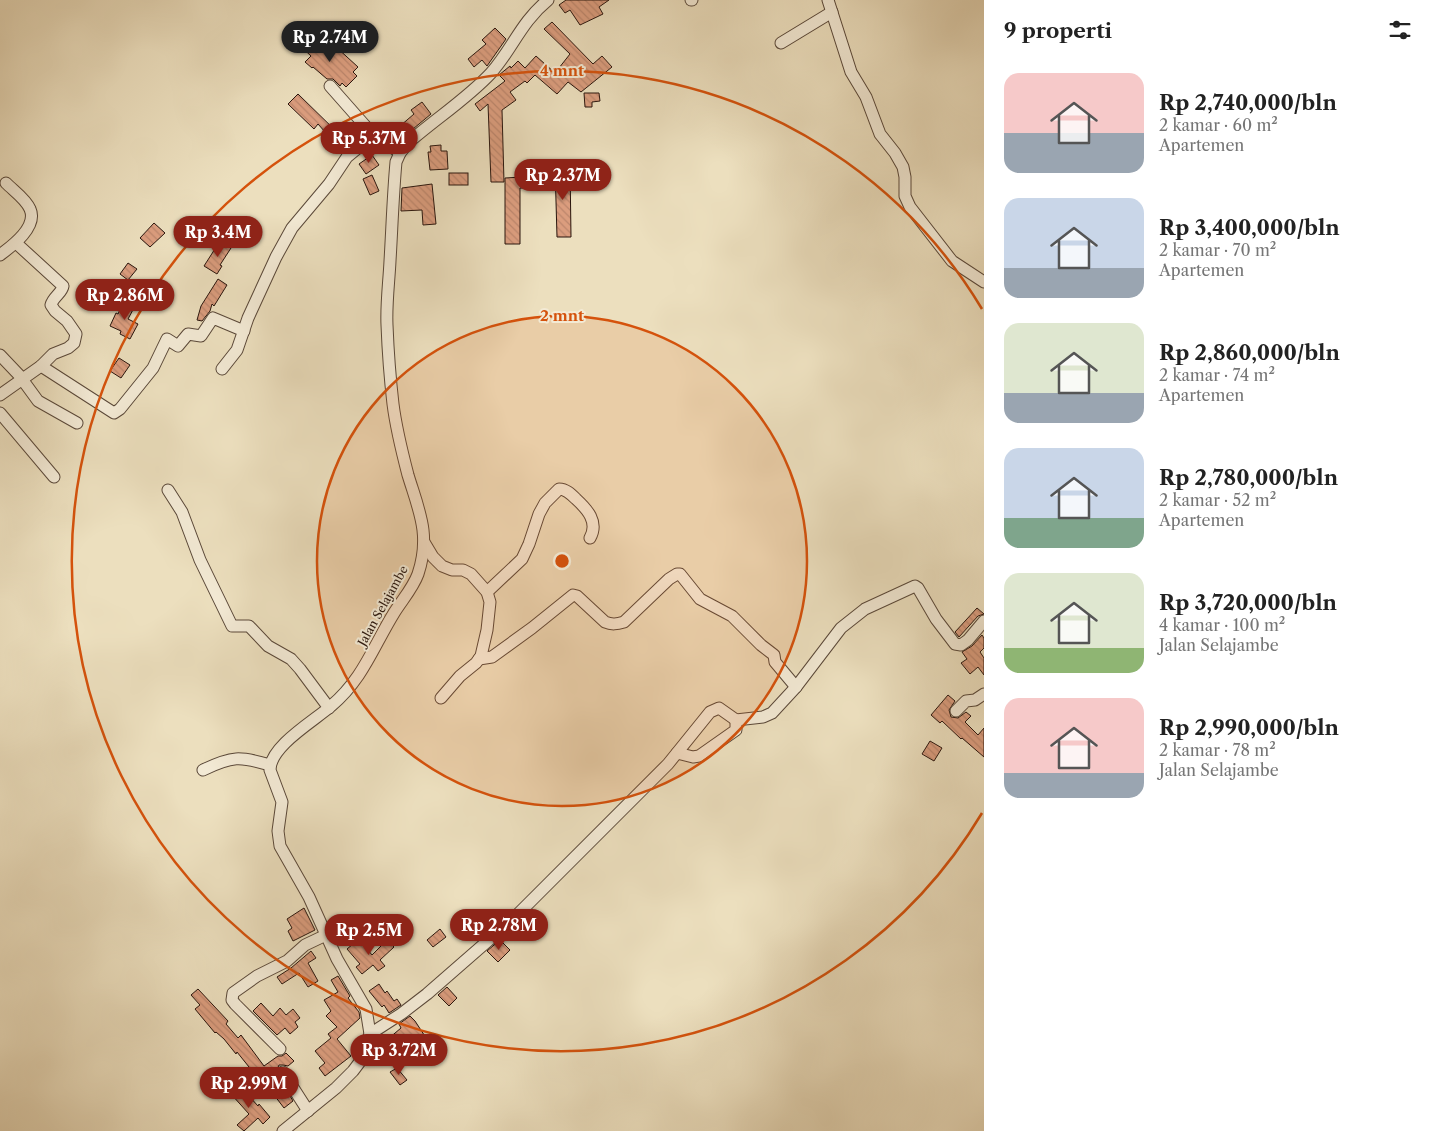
<!DOCTYPE html>
<html lang="id">
<head>
<meta charset="utf-8">
<style>
  :root { --surface:#fff; --page:#f2f2f2; --text:#222; --muted:#767676; --accent:#8f2418 }
  body { margin:0; font-family:"Libre Caslon Text",serif; background:var(--page); color:var(--text); height:100vh; display:flex; flex-direction:column; font-size:19px; white-space:nowrap }
  * { box-sizing:border-box; margin:0 }
  p { font-size:16px; color:var(--muted) }
  .icon { flex:none; width:28px; height:28px; fill:none; stroke:currentColor; stroke-width:2; stroke-linecap:round; stroke-linejoin:round }
  .map { position:relative; flex:1; overflow:hidden }
  .sheet { display:flex; flex-direction:column; background:var(--surface); width:450px }
  .sheet>* { flex:none }
  .price { position:absolute; translate:-50% -42px; padding:0 11px; border-radius:18px; background:var(--accent); color:#fff; font-size:16px; line-height:32px; filter:drop-shadow(0 1px 2px #0008) }
  .price::after { content:''; position:absolute; left:50%; top:30px; width:15px; height:11px; margin-left:-8px; background:inherit; clip-path:polygon(0 0,100% 0,50% 100%) }
  .price.active { background:#222; color:#fff }
  ul { padding:0; list-style:none }
  li { display:flex; align-items:center; gap:15px; height:125px; padding:0 20px }
  li span { display:grid; place-items:center; flex:none; width:140px; height:100px; border-radius:15px; color:#555 }
  li>.icon { margin-inline-start:auto }
  span .icon { width:60px; height:60px; fill:#fffc; stroke-width:1 }
  li b { font-size:21px }
  h2 { display:flex; justify-content:space-between; align-items:center; height:60px; padding:0 20px; font-size:21px }
  main { display:flex; flex:1; min-height:0 }
  .map>svg:first-child { display:block }
  .building { fill:url(#building-back-hatch); stroke:#29150d }
  .lines { fill:none; stroke-linecap:round; stroke-linejoin:round }
  .minor-casing { stroke:#5a4839; stroke-width:13 }
  .minor { stroke:#f3ead5; stroke-width:11 }
  .ring { fill:none; stroke:#d5520c; stroke-width:2.5 }
  .labels { text-anchor:middle; stroke-width:4; stroke-linejoin:round; paint-order:stroke }
  .street-label { font-size:12px; fill:#29150d; stroke:#f3ead5 }
  .centre { fill:#d5520c; stroke:#f3ead5; stroke-width:2.5 }
  .ring-label { font-size:15px; text-anchor:middle; font-weight:bold; fill:#d5520c; stroke:#f3ead5; stroke-width:4; stroke-linejoin:round; paint-order:stroke }
</style>
</head>
<body>
<main>
<div class="map">
<svg width="984" height="1131" viewBox="0 0 984 1131">
  <defs>
    <pattern id="building-back-hatch" width="6" height="6" patternUnits="userSpaceOnUse" patternTransform="scale(1.25)"><rect width="6" height="6" fill="#db9d7e"/><path d="M-1 5l2 2M0 0l6 6M5-1l2 2" fill="none" stroke="#bc866c"/></pattern>
  </defs>
  <rect width="100%" height="100%" fill="#ecdfbe"/>
  <filter id="stains"><feTurbulence type="fractalNoise" baseFrequency=".004" numOctaves="4"/><feColorMatrix values="0 0 0 0 .2 0 0 0 0 .09 0 0 0 0 .02 0 0 0 .5 -.17"/></filter>
  <radialGradient id="worn" r=".72"><stop offset=".6" stop-color="#630" stop-opacity="0"/><stop offset="1" stop-color="#630" stop-opacity=".3"/></radialGradient>
  <!-- building -->
  <g class="building">
    <polygon points="566,0 609,0 599,7 603,14 580,25 570,10 565,13 559,5"/>
    <polygon points="552,22 593,64 602,56 612,67 581,92 568,82 557,94 535,75 527,83 525,81 510,92 516,100 502,110 504,182 491,182 488,104 480,111 475,104 505,81 499,75 510,66 511,68 518,61 525,68 536,56 555,73 570,54 544,29"/>
    <polygon points="495,28 506,39 487,66 482,60 474,67 468,59 486,44 482,40"/>
    <polygon points="303,36 320,53 329,44 333,48 335,46 358,67 353,72 357,76 346,87 342,83 340,86 333,79 327,79 313,67 312,68 305,62 311,56 296,42"/>
    <polygon points="584,93 599,93 600,101 592,102 592,107 585,107"/>
    <polygon points="298,94 340,135 333,141 318,124 314,129 288,104"/>
    <polygon points="422,102 431,114 407,134 400,126 414,114 411,110"/>
    <polygon points="441,145 441,151 447,151 448,169 430,170 428,152 431,152 430,146"/>
    <polygon points="372,155 379,165 366,174 359,164"/>
    <polygon points="555,166 570,166 571,237 557,237"/>
    <rect x="449" y="173" width="19" height="12"/>
    <polygon points="372,175 379,191 370,195 363,179"/>
    <polygon points="522,177 523,188 520,188 520,244 505,244 505,178"/>
    <polygon points="432,184 436,224 423,225 422,210 401,211 402,188"/>
    <polygon points="154,223 165,233 150,247 140,238"/>
    <polygon points="220,241 231,248 220,265 222,266 217,274 204,266"/>
    <polygon points="128,263 137,269 128,280 120,274"/>
    <polygon points="218,279 227,285 214,306 212,304 210,311 202,321 197,320 201,306"/>
    <polygon points="143,294 152,299 146,310 136,305"/>
    <polygon points="124,301 135,306 128,319 138,324 130,339 120,334 121,331 110,326 116,313 118,314"/>
    <polygon points="119,358 130,365 121,378 110,371"/>
    <polygon points="977,608 984,614 978,616 959,637 955,632"/>
    <polygon points="982,635 984,638 984,648 980,652 984,658 984,675 978,667 970,674 961,663 967,659 962,652 972,646"/>
    <polygon points="948,695 955,701 949,710 951,717 958,718 966,712 971,716 965,722 978,735 984,728 984,757 962,738 961,739 942,721 940,723 931,715"/>
    <polygon points="930,741 942,748 934,761 922,754"/>
    <polygon points="304,908 315,930 293,941 288,931 292,928 287,919"/>
    <polygon points="359,922 368,932 360,938 352,929"/>
    <polygon points="440,929 446,937 433,947 427,940"/>
    <polygon points="359,939 372,955 387,940 394,947 380,960 385,966 378,971 373,965 362,974 356,967 360,964 347,949"/>
    <polygon points="500,940 510,950 498,962 487,951"/>
    <polygon points="311,951 316,958 308,963 318,981 308,987 299,973 282,984 277,977 291,968"/>
    <polygon points="338,976 350,996 348,998 359,1012 360,1018 337,1039 351,1056 325,1076 319,1068 325,1063 315,1051 331,1038 328,1034 337,1027 326,1016 331,1011 324,1000 338,992 331,980"/>
    <polygon points="379,984 385,993 387,991 394,1001 397,999 401,1005 389,1013 384,1005 382,1007 369,991"/>
    <polygon points="447,987 457,998 449,1006 438,995"/>
    <polygon points="198,989 228,1021 226,1024 238,1038 241,1035 264,1066 278,1056 282,1056 286,1053 294,1061 288,1066 283,1065 279,1065 276,1072 293,1101 284,1108 255,1070 253,1072 237,1052 236,1054 224,1039 216,1032 215,1033 195,1009 200,1005 191,995"/>
    <polygon points="261,1003 273,1016 280,1008 286,1015 293,1009 300,1018 295,1022 298,1027 290,1034 285,1028 277,1035 253,1011"/>
    <polygon points="410,1016 415,1021 430,1044 420,1051 421,1053 413,1059 409,1056 398,1065 388,1054 375,1064 370,1058 372,1051 382,1044 376,1039 383,1034 388,1039 401,1028 399,1024"/>
    <polygon points="397,1068 407,1080 400,1085 390,1072"/>
    <polygon points="220,1076 229,1086 222,1094 212,1084"/>
    <polygon points="240,1086 258,1106 259,1104 270,1117 263,1124 258,1118 244,1131 237,1125 249,1114 231,1094"/>
  </g>
  <g class="lines">
    <defs>
      <g id="minor">
        <polyline points="691,0 692,0"/>
        <polyline points="828,0 851,72 866,97 880,134 895,153 903,167 905,177 905,196 910,207 952,261 984,282"/>
        <polyline points="781,43 832,12"/>
        <polyline points="330,86 375,137 383,140 400,153"/>
        <path d="M0 255C12 246 38 227 30 209 26 199 14 191 6 183"/>
        <polyline points="0,355 19,375 38,401 77,423"/>
        <polyline points="41,366 114,413 120,409 153,368 167,339 178,346 188,334 201,336 213,318 244,331"/>
        <polyline points="222,369 237,350 248,318 276,257 292,228 329,184 347,157 370,138 375,137"/>
        <path d="M0 395 41 366 53 354 68 348 74 343 76 334 67 321 55 311 51 305C53 297 62 293 63 286L16 243"/>
        <polyline points="0,413 54,477"/>
        <polyline points="168,490 182,512 200,560 232,626 249,626 268,646 291,659 300,669 329,708"/>
        <polyline points="424,542 433,557 442,566 452,570 463,570 471,574 487,592 490,602 487,630 481,656 476,663 460,676 441,698"/>
        <path d="M487 592 522 559 529 544 539 514 545 503 559 489C566 489 571 494 576 499 587 509 599 522 590 538"/>
        <path d="M479 659 492 657 532 628 573 595 577 596 605 622C612 625 617 624 624 622L669 579 677 574H680L700 599 732 616 761 645 774 655 775 662 796 687"/>
        <polyline points="956,711 966,701 975,700 984,694"/>
        <polyline points="677,753 693,757 699,756 736,730 736,720"/>
        <path d="M203 770C232 756 240 756 270 765"/>
        <polyline points="370,1034 401,1014 427,994 513,919 668,764 710,712 719,708 736,720 763,717 772,713 796,687 841,628 865,609 915,586 918,588 936,619 955,644 961,645 968,640 984,621"/>
        <polyline points="280,1049 235,1004 232,1000 233,993 257,976 287,961 305,945 326,935"/>
        <polyline points="283,1072 308,1111"/>
        <path d="M283 1131 336 1088 353 1071 362 1059 370 1034 366 1009 337 959 309 897 280 846 278 831 282 802 270 770C270 746 314 721 331 706 363 679 373 647 394 613 402 600 413 588 418 574 431 535 419 511 408 475 402 452 396 428 393 404 390 378 388 351 387 325 386 304 389 282 390 261 392 228 393 195 396 162L400 153 408 143C434 120 468 98 491 73 513 48 521 22 548 0"/>
      </g>
    </defs>
    <!-- minor casing -->
    <use href="#minor" class="minor-casing"/>
    <!-- minor -->
    <use href="#minor" class="minor"/>
  </g>
  <!-- distance rings -->
  <circle cx="562" cy="561" r="245" fill="#d5520c" fill-opacity=".12"/>
  <g class="ring">
    <circle cx="562" cy="561" r="245"/>
    <path d="M982 813A490 490 0 1 1 982 309"/>
  </g>
  <g class="labels">
    <!-- street labels -->
    <g class="street-label">
      <text transform="translate(383 606) rotate(-61)" y="4">Jalan Selajambe</text>
    </g>
  </g>
  <circle cx="562" cy="561" r="8" class="centre"/>
  <g class="ring-label">
    <text x="562" y="76">4 mnt</text>
    <text x="562" y="321">2 mnt</text>
  </g>
  <rect width="100%" height="100%" filter="url(#stains)"/>
  <rect width="100%" height="100%" fill="url(#worn)"/>
</svg>
<b class="price active" style="left:330px;top:63px">Rp 2.74M</b>
<b class="price" style="left:369px;top:164px">Rp 5.37M</b>
<b class="price" style="left:563px;top:201px">Rp 2.37M</b>
<b class="price" style="left:218px;top:258px">Rp 3.4M</b>
<b class="price" style="left:125px;top:321px">Rp 2.86M</b>
<b class="price" style="left:499px;top:951px">Rp 2.78M</b>
<b class="price" style="left:369px;top:956px">Rp 2.5M</b>
<b class="price" style="left:399px;top:1076px">Rp 3.72M</b>
<b class="price" style="left:249px;top:1109px">Rp 2.99M</b>
</div>
<section class="sheet">
<h2>9 properti<svg class="icon" aria-label="filters" viewBox="0 0 24 24"><path d="M4 7h16M4 17h16"/><circle cx="9" cy="7" r="2"/><circle cx="15" cy="17" r="2"/></svg></h2>
<ul>
<li><span style="background:linear-gradient(#f6c9c9 60%,#9aa5b1 0)"><svg class="icon" aria-label="home" viewBox="0 0 24 24"><path d="M3 11l9-7 9 7M6 9v11h12V9"/></svg></span><div><b>Rp 2,740,000/bln</b><p>2 kamar · 60 m²</p><p>Apartemen</p></div></li>
<li><span style="background:linear-gradient(#c9d6e8 70%,#9aa5b1 0)"><svg class="icon" aria-label="home" viewBox="0 0 24 24"><path d="M3 11l9-7 9 7M6 9v11h12V9"/></svg></span><div><b>Rp 3,400,000/bln</b><p>2 kamar · 70 m²</p><p>Apartemen</p></div></li>
<li><span style="background:linear-gradient(#dfe7d0 70%,#9aa5b1 0)"><svg class="icon" aria-label="home" viewBox="0 0 24 24"><path d="M3 11l9-7 9 7M6 9v11h12V9"/></svg></span><div><b>Rp 2,860,000/bln</b><p>2 kamar · 74 m²</p><p>Apartemen</p></div></li>
<li><span style="background:linear-gradient(#c9d6e8 70%,#7fa58c 0)"><svg class="icon" aria-label="home" viewBox="0 0 24 24"><path d="M3 11l9-7 9 7M6 9v11h12V9"/></svg></span><div><b>Rp 2,780,000/bln</b><p>2 kamar · 52 m²</p><p>Apartemen</p></div></li>
<li><span style="background:linear-gradient(#dfe7d0 75%,#8fb573 0)"><svg class="icon" aria-label="home" viewBox="0 0 24 24"><path d="M3 11l9-7 9 7M6 9v11h12V9"/></svg></span><div><b>Rp 3,720,000/bln</b><p>4 kamar · 100 m²</p><p>Jalan Selajambe</p></div></li>
<li><span style="background:linear-gradient(#f6c9c9 75%,#9aa5b1 0)"><svg class="icon" aria-label="home" viewBox="0 0 24 24"><path d="M3 11l9-7 9 7M6 9v11h12V9"/></svg></span><div><b>Rp 2,990,000/bln</b><p>2 kamar · 78 m²</p><p>Jalan Selajambe</p></div></li>
</ul>
</section>
</main>
</body>
</html>
